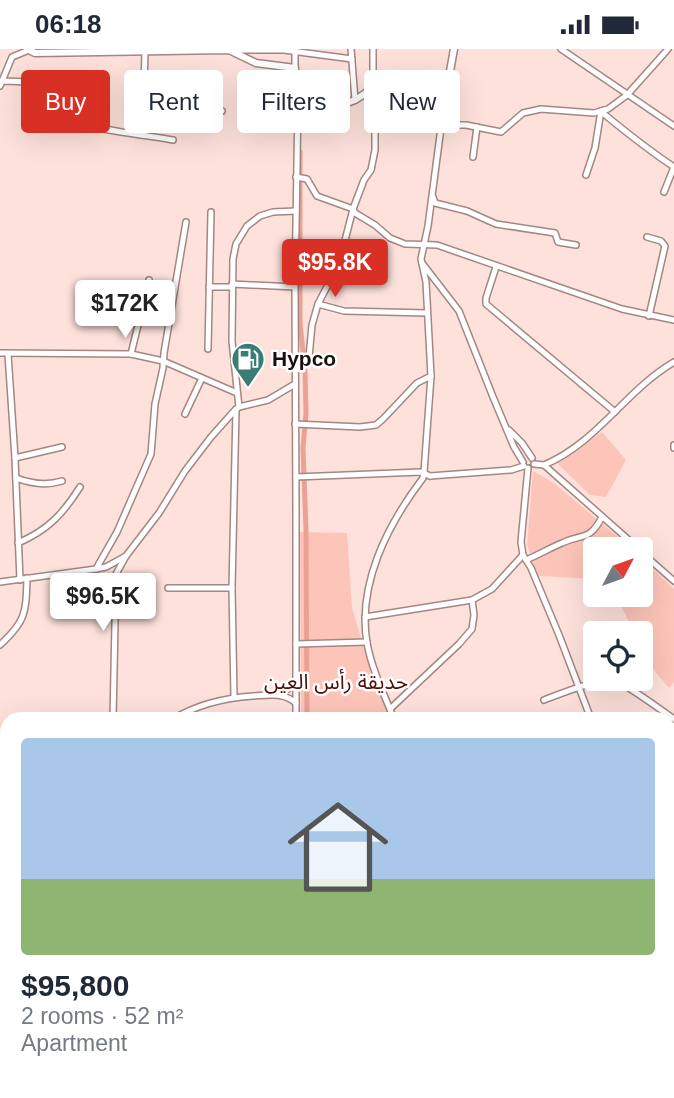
<!DOCTYPE html>
<html lang="en">
<head>
<meta charset="utf-8">
<style>
  :root { --surface:#fff; --page:#f6f6f7; --text:#1f2937; --muted:#747a83; --line:#e0e1e3; --accent:#d93025 }
  body { margin:0; font-family:Arial,"Noto Sans Arabic",sans-serif; background:var(--page); color:var(--text); height:100vh; display:flex; flex-direction:column; font-size:26px; white-space:nowrap }
  * { box-sizing:border-box; margin:0 }
  p { font-size:23px; color:var(--muted) }
  .icon { flex:none; width:38px; height:38px; fill:none; stroke:currentColor; stroke-width:2; stroke-linecap:round; stroke-linejoin:round }
  .map { position:relative; flex:1; overflow:hidden }
  .sheet { position:absolute; left:0px; top:663px; width:676px; height:387px; display:flex; flex-direction:column; background:var(--surface); border-radius:21px 21px 0 0; box-shadow:0 7px 28px #0002 }
  .sheet>* { flex:none }
  .hud { position:absolute; left:21px; top:21px; width:634px; height:63px; display:flex; gap:14px }
  .needle { width:46px; rotate:49deg }
  .fabs { position:absolute; left:583px; top:488px; display:grid; gap:14px }
  .fabs a { display:grid; place-items:center; width:70px; height:70px; border-radius:7px; background:var(--surface); box-shadow:0 7px 28px #0002; font-size:35px }
  .price { position:absolute; translate:-50% -60px; padding:0 16px; border-radius:7px; background:#fff; color:#222; font-size:23px; line-height:46px; filter:drop-shadow(0 2px 4px #0008) }
  .price::after { content:''; position:absolute; left:50%; top:42px; width:21px; height:16px; margin-left:-10px; background:inherit; clip-path:polygon(0 0,100% 0,50% 100%) }
  .price.selected { background:var(--accent); color:#fff }
  ul { padding:0; list-style:none }
  li { display:grid; align-content:center; gap:14px; height:371px; padding:0 21px }
  li+li { border-top:2px solid var(--line) }
  li span { display:grid; place-items:center; height:217px; border-radius:7px; color:#555 }
  li>.icon { margin-inline-start:auto }
  span .icon { width:126px; height:126px; fill:#fffc; stroke-width:1 }
  li b { font-size:30px }
  .chip { padding:0 24px; border-radius:7px; background:var(--surface); box-shadow:0 7px 28px #0002; font-size:24px; line-height:63px }
  .chip.selected { background:var(--accent); color:#fff }
  .status { display:flex; justify-content:space-between; align-items:center; height:49px; padding:0 35px; background:var(--surface); direction:ltr }
  .status svg { height:19px; fill:currentColor }
  .map>svg:first-child { display:block }
  .green { fill:#fdc5ba }
  .lines { fill:none; stroke-linecap:round; stroke-linejoin:round }
  .canal { stroke:#eba294; stroke-width:5 }
  .minor-casing { stroke:#a28782; stroke-width:8 }
  .major-casing { stroke:#a28782; stroke-width:9 }
  .minor { stroke:#fff; stroke-width:5 }
  .major { stroke:#fff; stroke-width:6 }
  .labels { text-anchor:middle; stroke-width:5; stroke-linejoin:round; paint-order:stroke }
  .poi-label { font-size:21px; font-weight:bold; fill:#19100e; stroke:#fff; text-anchor:start }
  .park-label { font-size:21px; fill:#4f0f07; stroke:#fff }
</style>
</head>
<body>
<div class="status"><b>06:18</b><svg viewBox="0 0 49 12"><path d="M0 12V9h3v3zM5 12V6h3v6zM10 12V3h3v9zM15 12V0h3v12zM26 1h20v11H26zM47 4h2v5h-2z"/></svg></div>
<div class="map">
<svg width="674" height="1049" viewBox="0 0 674 1049">
  <rect width="100%" height="100%" fill="#fee1db"/>
  <!-- green -->
  <g class="green">
    <polygon points="602,383 626,411 606,448 590,446 557,414"/>
    <polygon points="533,422 554,434 632,500 595,500 595,530 538,527 527,496"/>
    <polygon points="300,483 347,484 352,559 372,626 392,670 301,670"/>
    <path d="M641 509 674 540V633L669 639C655 621 640 610 640 584H634L616 546H640Z"/>
  </g>
  <g class="lines">
    <!-- canal -->
    <polyline class="canal" points="300,103 300,274 305,322 306,364 303,399 306,481 307,670"/>
    <defs>
      <g id="minor">
        <polyline points="351,0 355,51"/>
        <polyline points="561,0 674,77"/>
        <polyline points="232,1 284,1 352,10"/>
        <polyline points="295,19 295,0"/>
        <path d="M3 32C17 33 42 30 45 49 45 53 45 58 45 62 63 77 146 86 173 91"/>
        <polyline points="0,37 12,8 29,1"/>
        <polyline points="373,39 373,0"/>
        <polyline points="145,50 173,51 180,53 185,61 182,77"/>
        <polyline points="185,59 191,55 222,62"/>
        <path d="M604 61V65C627 84 650 102 674 118"/>
        <polyline points="442,76 466,76 501,83 523,64 541,60 594,64 608,60 627,46 668,0"/>
        <polyline points="144,86 146,65 144,40 145,1"/>
        <polyline points="473,108 477,78"/>
        <polyline points="586,126 595,99 601,62"/>
        <polyline points="296,128 307,130 317,147 353,160 364,131 371,121 375,101 375,82 366,43"/>
        <polyline points="664,143 674,118"/>
        <polyline points="433,148 435,154 467,162 496,175 555,184 558,193 576,196"/>
        <polyline points="353,160 355,164 375,176 390,189 405,195 437,196 622,260 674,271"/>
        <polyline points="647,188 661,192 665,197 649,267"/>
        <polyline points="422,214 459,262 493,348 514,398 523,413"/>
        <polyline points="496,218 486,249 486,255 615,363"/>
        <polyline points="232,235 295,238"/>
        <polyline points="209,238 232,238"/>
        <polyline points="318,255 344,262 427,264"/>
        <polyline points="208,300 211,163"/>
        <polyline points="0,304 131,305 163,312 237,344"/>
        <polyline points="8,305 15,409 20,531"/>
        <polyline points="131,305 149,231"/>
        <polyline points="295,321 306,313 309,308 312,276 318,255 333,226 341,207 353,160"/>
        <polyline points="239,358 232,292 233,210 236,195 247,177 260,167 273,163 296,162"/>
        <polyline points="185,365 202,329"/>
        <polyline points="295,375 360,378 376,376 383,370 417,334 431,327"/>
        <polyline points="509,381 522,394 532,409"/>
        <polyline points="674,396 674,399"/>
        <polyline points="15,409 62,398"/>
        <polyline points="534,415 544,416 639,500"/>
        <path d="M544 416C597 394 626 341 674 313"/>
        <polyline points="528,419 521,493 523,506 531,519 559,586 591,670"/>
        <polyline points="430,427 511,421 524,417"/>
        <polyline points="296,428 421,423 430,427"/>
        <path d="M16 429C32 435 46 437 62 432"/>
        <path d="M18 494C48 481 63 465 80 438"/>
        <polyline points="640,502 674,532"/>
        <path d="M526 511C538 506 550 499 562 494 583 484 589 493 602 468"/>
        <polyline points="96,520 117,483 151,405 155,355 163,319 164,304 186,173"/>
        <polyline points="0,533 96,520 106,518 126,507"/>
        <polyline points="168,539 232,539"/>
        <polyline points="365,568 472,551 492,540 523,506"/>
        <polyline points="296,595 367,593"/>
        <path d="M0 596C26 572 26 564 27 529"/>
        <polyline points="278,645 288,640 295,633"/>
        <polyline points="234,648 232,539 236,361"/>
        <path d="M544 651C557 646 601 628 613 631 624 633 662 662 674 670"/>
        <polyline points="390,660 459,595 472,580 474,566 472,551"/>
        <polyline points="113,670 116,525 126,507 159,464 185,422 211,388 236,360 239,358 268,351 295,335"/>
        <path d="M173 670C198 655 224 649 253 647 269 646 283 643 296 654"/>
        <polyline points="296,670 296,462 295,238 298,53"/>
        <path d="M394 670C384 645 372 621 367 594 357 535 388 475 423 429L424 423 431 327 426 233 421 210 428 177 444 56"/>
        <polyline points="0,693 7,695"/>
        <polyline points="0,700 7,702"/>
        <polyline points="668,701 670,702"/>
        <polyline points="0,736 7,732"/>
        <polyline points="668,809 674,804"/>
        <polyline points="7,1004 4,1010 7,1017"/>
        <polyline points="19,1043 22,1049"/>
        <polyline points="236,1043 236,1049"/>
        <polyline points="276,1043 281,1049 294,1048 315,1043"/>
        <polyline points="479,1043 482,1049"/>
        <polyline points="403,1049 419,1043"/>
      </g>
      <g id="major">
        <polyline points="27,0 35,4 229,1 256,14 295,19 296,50 303,57 344,55 355,51 372,40 381,38 432,45 447,42"/>
        <polyline points="432,45 437,52 444,56 454,0"/>
      </g>
    </defs>
    <!-- minor casing -->
    <use href="#minor" class="minor-casing"/>
    <!-- major casing -->
    <use href="#major" class="major-casing"/>
    <!-- minor -->
    <use href="#minor" class="minor"/>
    <!-- major -->
    <use href="#major" class="major"/>
  </g>
  <!-- icons -->
  <defs>
    <symbol id="fuel-pin" viewBox="-11 -11 22 30"><path d="M0 17L-7.5 6A9.5 9.5 0 1 1 7.5 6Z" fill="#3a7e73" stroke="#fff"/><path d="M-5.5-6h7V0h2V4h1.3V-2.5L3-4.5l.8-.8L6-3V5H2.5V1h-1V6h-7ZM-4.2-4.7v3.2H.2V-4.7Z" fill="#fff"/></symbol>
  </defs>
  <g fill-rule="evenodd">
    <use href="#fuel-pin" x="229" y="291" width="38" height="52"/>
  </g>
  <g class="labels">
    <!-- poi labels -->
    <g class="poi-label">
      <text x="272" y="317">Hypco</text>
    </g>
    <!-- park labels -->
    <g class="park-label">
      <text x="336" y="640">حديقة رأس العين</text>
    </g>
  </g>
</svg>
<div class="fabs">
<a><svg class="needle" viewBox="-14 -14 28 28"><path d="M0-13l5 13h-10z" fill="#e53935"/><path d="M0 13l5-13h-10z" fill="#747a83"/></svg></a>
<a><svg class="icon" aria-label="locate" viewBox="0 0 24 24"><circle cx="12" cy="12" r="6"/><path d="M12 2v4M12 18v4M2 12h4M18 12h4"/></svg></a>
</div>
<b class="price selected" style="left:335px;top:250px">$95.8K</b>
<b class="price" style="left:125px;top:291px">$172K</b>
<b class="price" style="left:103px;top:584px">$96.5K</b>
<div class="hud">
<a class="chip selected">Buy</a>
<a class="chip">Rent</a>
<a class="chip">Filters</a>
<a class="chip">New</a>
</div>
<section class="sheet">
<ul>
<li><span style="background:linear-gradient(#a9c7e8 65%,#8fb573 0)"><svg class="icon" aria-label="home" viewBox="0 0 24 24"><path d="M3 11l9-7 9 7M6 9v11h12V9"/></svg></span><div><b>$95,800</b><p>2 rooms · 52 m²</p><p>Apartment</p></div></li>
</ul>
</section>
</div>
</body>
</html>
